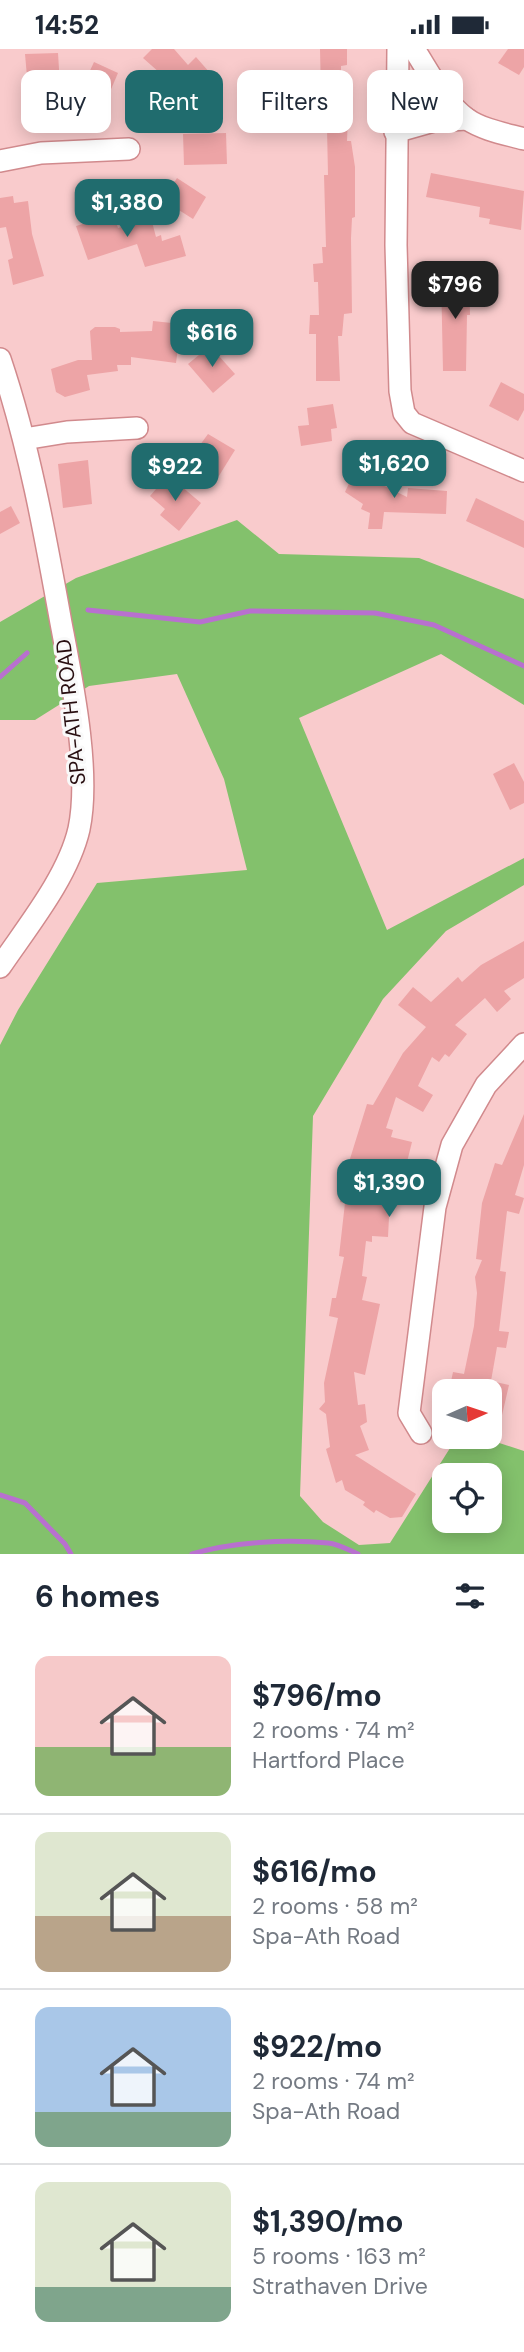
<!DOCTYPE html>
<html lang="en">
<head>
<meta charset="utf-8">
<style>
  :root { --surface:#fff; --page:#f6f6f7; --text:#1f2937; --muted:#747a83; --line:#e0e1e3; --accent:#206c6e }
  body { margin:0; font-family:"DM Sans",sans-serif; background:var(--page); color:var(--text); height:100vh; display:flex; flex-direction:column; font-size:26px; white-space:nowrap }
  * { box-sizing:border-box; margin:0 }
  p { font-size:23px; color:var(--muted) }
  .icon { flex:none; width:38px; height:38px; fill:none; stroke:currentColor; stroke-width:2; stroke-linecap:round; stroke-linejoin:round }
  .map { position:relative; height:1505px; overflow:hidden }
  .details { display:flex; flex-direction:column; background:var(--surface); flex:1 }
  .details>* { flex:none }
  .guide { position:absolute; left:21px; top:21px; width:483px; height:63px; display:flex; gap:14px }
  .needle { width:46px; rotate:87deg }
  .buttons { position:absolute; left:432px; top:1330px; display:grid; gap:14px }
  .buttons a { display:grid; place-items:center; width:70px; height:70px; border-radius:14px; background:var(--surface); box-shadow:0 4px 18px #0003; font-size:35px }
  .price { position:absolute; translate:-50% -60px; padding:0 16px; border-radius:14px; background:var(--accent); color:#fff; font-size:23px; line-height:46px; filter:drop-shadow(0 2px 4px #0008) }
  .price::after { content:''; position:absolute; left:50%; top:42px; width:21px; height:16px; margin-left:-10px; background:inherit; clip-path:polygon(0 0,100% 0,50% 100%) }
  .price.current { background:#222; color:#fff }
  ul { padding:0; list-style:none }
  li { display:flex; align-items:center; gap:21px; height:175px; padding:0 35px }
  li+li { border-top:2px solid var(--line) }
  li span { display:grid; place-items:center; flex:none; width:196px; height:140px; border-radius:14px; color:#555 }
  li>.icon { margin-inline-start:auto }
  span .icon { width:84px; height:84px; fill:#fffc; stroke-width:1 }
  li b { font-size:30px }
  h2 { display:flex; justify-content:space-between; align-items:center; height:84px; padding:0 35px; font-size:30px }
  .pill { padding:0 24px; border-radius:14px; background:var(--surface); box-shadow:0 4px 18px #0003; font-size:24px; line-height:63px }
  .pill.current { background:var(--accent); color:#fff }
  .status { display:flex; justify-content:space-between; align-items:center; height:49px; padding:0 35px; background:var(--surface); direction:ltr }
  .status svg { height:19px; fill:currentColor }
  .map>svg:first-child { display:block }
  .green { fill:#83c16c; fill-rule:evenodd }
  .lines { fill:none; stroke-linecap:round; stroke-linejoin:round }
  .stream { stroke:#b870cf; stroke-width:5 }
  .building { fill:#eda4a6 }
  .street-casing { stroke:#d18a8d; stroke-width:24 }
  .street { stroke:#fff; stroke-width:21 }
  .labels { text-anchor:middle; stroke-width:6; stroke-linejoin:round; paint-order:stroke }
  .street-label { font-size:21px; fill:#280e10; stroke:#f9f9f9 }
</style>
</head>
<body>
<div class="status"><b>14:52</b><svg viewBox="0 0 49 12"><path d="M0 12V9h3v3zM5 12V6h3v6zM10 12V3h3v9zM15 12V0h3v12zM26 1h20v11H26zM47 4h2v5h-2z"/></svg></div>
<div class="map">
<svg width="524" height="1505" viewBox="0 0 524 1505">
  <rect width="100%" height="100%" fill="#f9cbcc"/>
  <!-- green -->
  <path class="green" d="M237 471 279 505 419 509 524 550V656L441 605 299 669 387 881 524 809V836L446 882 383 950 313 1067 300 1447 323 1473 359 1496 390 1494 457 1388H481L524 1402V1505H0V996L18 961 97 834 247 821 224 730 177 625 89 637 35 671H0V573L76 529ZM444 1426H490V1472H444Z"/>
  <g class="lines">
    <!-- stream -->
    <g class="stream">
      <polyline points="88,561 200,573 250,562 375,564 434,576 524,617"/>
      <polyline points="0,628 27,604"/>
      <polyline points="0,1446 25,1454 65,1495 71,1505"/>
      <path d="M192 1505C232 1493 286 1490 328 1494 338 1495 349 1501 358 1505"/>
    </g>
  </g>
  <!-- building -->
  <g class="building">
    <polygon points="152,0 174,0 188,16 196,8 210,24 206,30 212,36 194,54 143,9"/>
    <polygon points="320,0 347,0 347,16 341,17 341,43 349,43 347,92 351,92 355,118 355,168 352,169 351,189 352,264 344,265 342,287 338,287 340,332 316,332 316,285 309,285 310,266 319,266 318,233 314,233 313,215 323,214 322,198 326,198 324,126 328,126 327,79 318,79 318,44 321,44"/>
    <polygon points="508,0 524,0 524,18 519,26 498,14"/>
    <polygon points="58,4 60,37 28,39 25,5"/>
    <polygon points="94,13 118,24 106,52 81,41"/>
    <polygon points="226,84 227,115 184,116 183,85"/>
    <polygon points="431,124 524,142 521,181 489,175 490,170 479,168 480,158 426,148"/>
    <polygon points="177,129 206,148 193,170 163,151"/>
    <polygon points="13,147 14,154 28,152 32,185 44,227 13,236 8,211 13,209 6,178 0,179 0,149"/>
    <polygon points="111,157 118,179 151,169 156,188 161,186 162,192 180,186 186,207 145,218 137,195 88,211 76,177 96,171 94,163"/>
    <polygon points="469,225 470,266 467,266 466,322 443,322 441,226"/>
    <polygon points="153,272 181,275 176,314 131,308 131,316 117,316 118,322 87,326 90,341 65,348 56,343 51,320 78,311 92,311 90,282 95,278 115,278 120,280 120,283 152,282"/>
    <polygon points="210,297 235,325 213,344 188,315"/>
    <polygon points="501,333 524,345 524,361 518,372 489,357"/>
    <polygon points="333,355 337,379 331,380 332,392 301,397 298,377 309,376 307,359"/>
    <polygon points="208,385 235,401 217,430 189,411"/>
    <polygon points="88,411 92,455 63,459 58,415"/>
    <polygon points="168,426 201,454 179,482 160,466 165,460 150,447"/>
    <polygon points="362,426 407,448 408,439 447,442 446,465 384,463 382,480 368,480 370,464 361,460 363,455 345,443 352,428 360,431"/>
    <polygon points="476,449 524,472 524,499 466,472"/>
    <polygon points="11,457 20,474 0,485 0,463"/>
    <polygon points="514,714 524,733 524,754 510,761 493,725"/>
    <polygon points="524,892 524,929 504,942 511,950 497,963 485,949 455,976 467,985 449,1008 445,1005 439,1013 432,1008 418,1037 433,1046 423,1063 396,1048 386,1079 393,1081 391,1088 412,1093 407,1113 399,1110 389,1168 388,1188 372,1187 372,1193 366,1192 362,1227 367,1228 362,1251 380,1255 365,1326 354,1323 358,1356 365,1355 367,1373 360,1377 369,1401 355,1406 416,1445 402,1468 390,1469 376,1461 374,1464 363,1456 365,1453 345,1441 342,1431 336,1434 326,1400 330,1398 326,1365 319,1360 325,1353 324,1334 338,1269 329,1267 332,1249 336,1249 344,1208 339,1207 345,1154 340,1153 349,1113 367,1055 373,1056 403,1004 426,978 398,956 413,938 431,953 458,928 462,933 481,916"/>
    <polygon points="524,1065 524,1116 515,1146 524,1149 519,1165 507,1162 500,1222 506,1223 499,1282 509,1283 506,1299 497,1298 491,1332 509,1336 496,1392 490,1392 490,1340 490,1342 449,1342 453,1323 464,1325 474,1277 477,1244 475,1228 482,1211 476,1210 482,1154 495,1114 502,1116"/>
  </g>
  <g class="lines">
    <defs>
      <g id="street">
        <polyline points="398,0 396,196 400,342 404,364 412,374 524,422"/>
        <path d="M414 0C429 23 444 54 467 70 483 81 506 85 524 90"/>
        <polyline points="395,83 434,72 467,70"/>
        <polyline points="0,112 41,104 129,100"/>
        <path d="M0 310C29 396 45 485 61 574 72 632 91 723 79 780 68 828 27 878 0 918"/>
        <polyline points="24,390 67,383 137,379"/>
        <polyline points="421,1384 409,1364 435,1158 452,1096 486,1036 524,995"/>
      </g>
    </defs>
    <!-- street casing -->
    <use href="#street" class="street-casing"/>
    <!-- street -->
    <use href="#street" class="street"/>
  </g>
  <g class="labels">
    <!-- street labels -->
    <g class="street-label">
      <text transform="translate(71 663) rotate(-96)" y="7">SPA-ATH ROAD</text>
    </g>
  </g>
</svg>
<div class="buttons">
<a><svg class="needle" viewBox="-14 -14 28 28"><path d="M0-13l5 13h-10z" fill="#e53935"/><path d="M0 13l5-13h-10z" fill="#747a83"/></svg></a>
<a><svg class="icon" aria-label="locate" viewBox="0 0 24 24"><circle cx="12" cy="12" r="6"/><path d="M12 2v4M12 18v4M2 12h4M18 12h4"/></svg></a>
</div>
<b class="price" style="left:127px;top:190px">$1,380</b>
<b class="price current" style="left:455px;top:272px">$796</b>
<b class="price" style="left:212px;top:320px">$616</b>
<b class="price" style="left:394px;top:451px">$1,620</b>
<b class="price" style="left:175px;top:454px">$922</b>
<b class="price" style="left:389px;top:1170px">$1,390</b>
<div class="guide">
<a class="pill">Buy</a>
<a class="pill current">Rent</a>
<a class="pill">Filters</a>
<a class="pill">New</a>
</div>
</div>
<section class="details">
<h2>6 homes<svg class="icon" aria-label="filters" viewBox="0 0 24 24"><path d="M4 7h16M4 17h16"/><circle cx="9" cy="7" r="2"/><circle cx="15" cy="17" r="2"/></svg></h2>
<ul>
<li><span style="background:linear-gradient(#f6c9c9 65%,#8fb573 0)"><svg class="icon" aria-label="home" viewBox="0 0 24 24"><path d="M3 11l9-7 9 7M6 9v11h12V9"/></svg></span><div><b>$796/mo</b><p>2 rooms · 74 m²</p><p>Hartford Place</p></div></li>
<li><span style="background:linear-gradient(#dfe7d0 60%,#b9a48a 0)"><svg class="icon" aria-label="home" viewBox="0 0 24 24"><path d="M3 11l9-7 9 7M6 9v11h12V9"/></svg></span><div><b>$616/mo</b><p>2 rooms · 58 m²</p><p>Spa-Ath Road</p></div></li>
<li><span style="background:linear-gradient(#a9c7e8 75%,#7fa58c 0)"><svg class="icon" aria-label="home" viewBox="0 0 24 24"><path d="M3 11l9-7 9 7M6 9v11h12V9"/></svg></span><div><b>$922/mo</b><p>2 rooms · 74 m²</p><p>Spa-Ath Road</p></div></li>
<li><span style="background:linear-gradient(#dfe7d0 75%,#7fa58c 0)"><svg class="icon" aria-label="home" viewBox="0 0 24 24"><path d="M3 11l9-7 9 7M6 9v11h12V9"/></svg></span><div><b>$1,390/mo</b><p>5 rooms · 163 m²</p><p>Strathaven Drive</p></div></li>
</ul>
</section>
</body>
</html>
